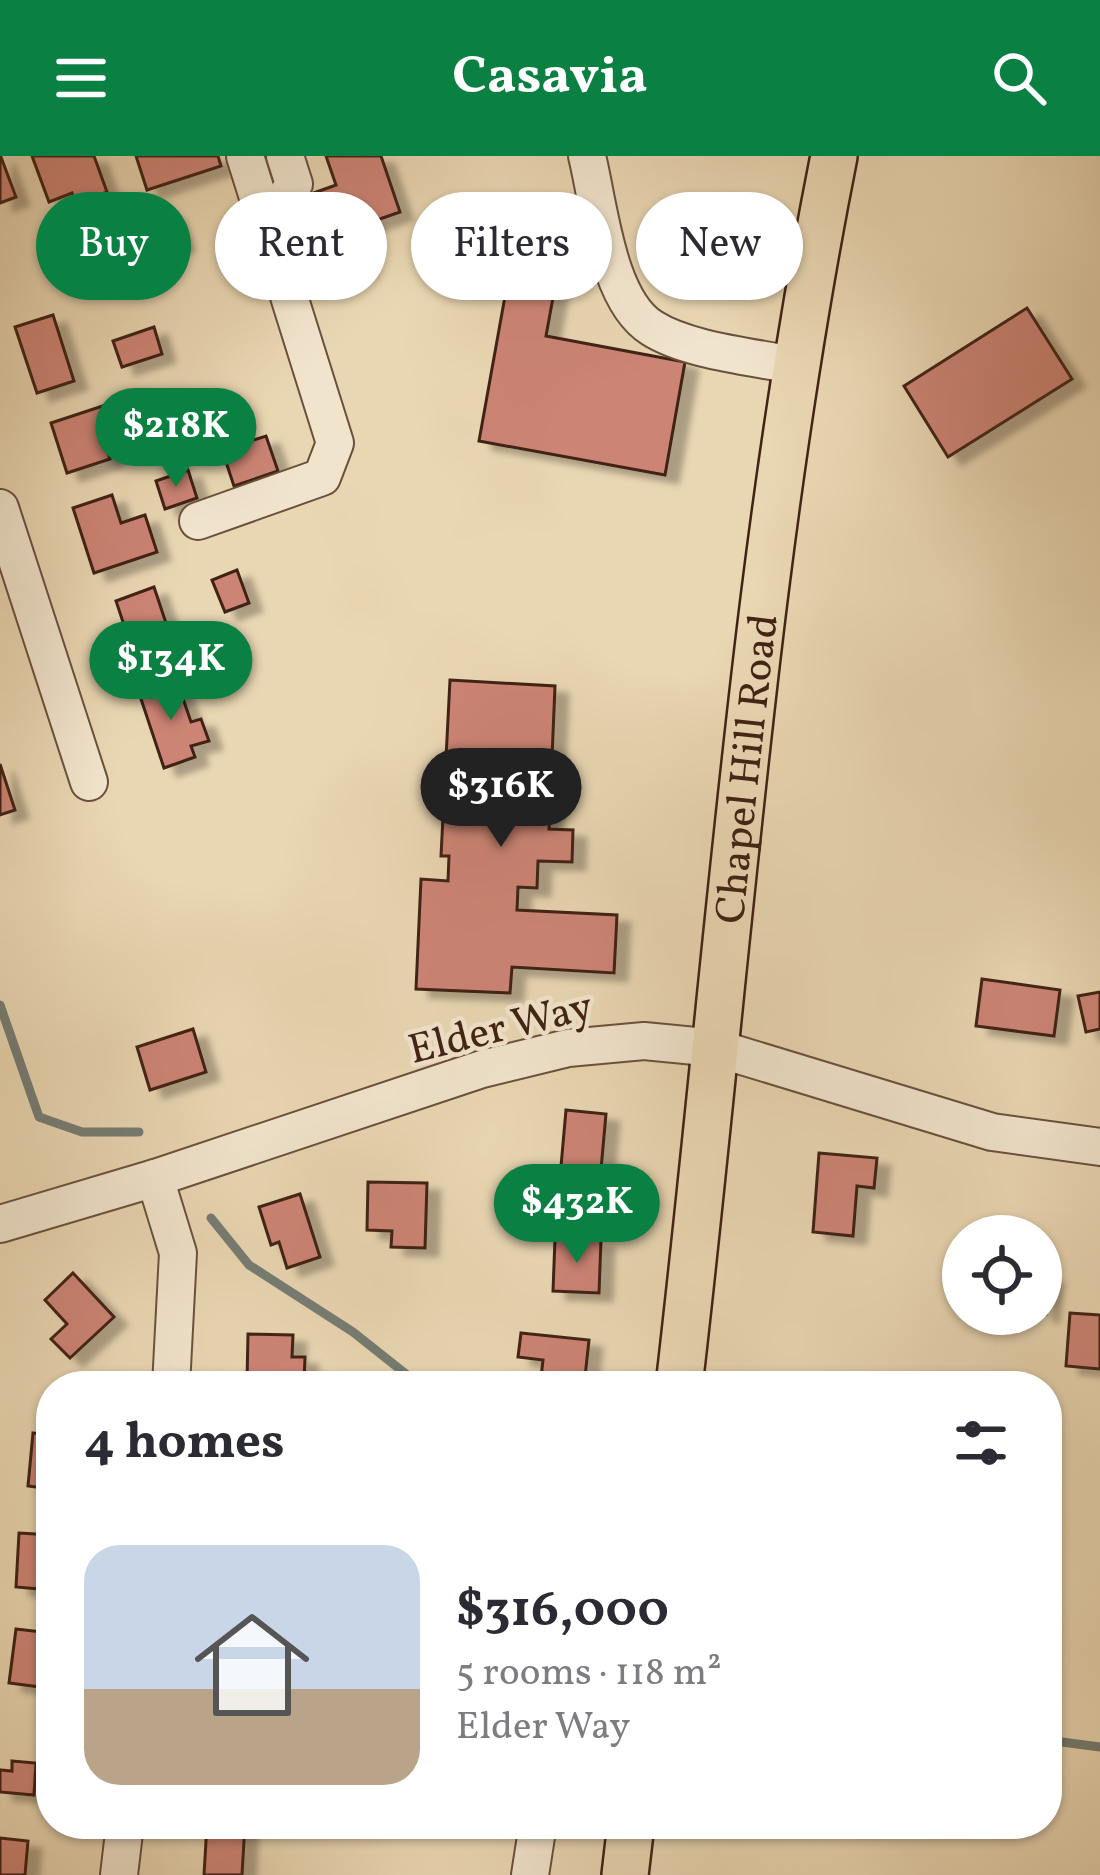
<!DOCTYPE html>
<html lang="en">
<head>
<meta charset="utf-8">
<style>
  :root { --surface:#fff; --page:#f2f2f3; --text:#2b2b33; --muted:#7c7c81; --accent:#0b8043 }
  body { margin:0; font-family:Vollkorn,serif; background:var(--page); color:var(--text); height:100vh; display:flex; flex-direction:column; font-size:45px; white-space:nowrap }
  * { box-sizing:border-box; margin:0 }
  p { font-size:39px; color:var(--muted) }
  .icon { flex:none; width:66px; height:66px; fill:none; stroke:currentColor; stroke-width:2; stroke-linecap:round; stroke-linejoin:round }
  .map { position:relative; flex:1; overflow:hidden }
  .sheet { position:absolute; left:36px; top:1215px; width:1026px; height:468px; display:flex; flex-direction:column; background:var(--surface); border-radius:48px; box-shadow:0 3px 9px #0004 }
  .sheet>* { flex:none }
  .hud { position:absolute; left:36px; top:36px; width:1029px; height:108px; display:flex; gap:24px }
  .controls { position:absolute; left:942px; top:1059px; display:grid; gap:24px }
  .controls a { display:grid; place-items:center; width:120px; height:120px; border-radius:50%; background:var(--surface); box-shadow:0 3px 9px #0004; font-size:60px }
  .price { position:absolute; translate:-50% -102px; padding:0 27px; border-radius:42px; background:var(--accent); color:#fff; font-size:39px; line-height:78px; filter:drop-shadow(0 3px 6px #0008) }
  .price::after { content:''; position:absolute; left:50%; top:72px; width:36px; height:27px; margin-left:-18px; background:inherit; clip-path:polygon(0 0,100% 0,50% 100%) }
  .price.selected { background:#222; color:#fff }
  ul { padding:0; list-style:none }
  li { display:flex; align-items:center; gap:36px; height:300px; padding:0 48px }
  li span { display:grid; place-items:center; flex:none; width:336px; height:240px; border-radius:36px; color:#555 }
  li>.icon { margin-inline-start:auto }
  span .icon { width:144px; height:144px; fill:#fffc; stroke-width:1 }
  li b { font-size:51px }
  h2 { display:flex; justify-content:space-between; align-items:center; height:144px; padding:0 48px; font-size:51px }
  .chip { padding:0 42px; border-radius:54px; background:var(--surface); box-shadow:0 3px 9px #0004; font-size:42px; line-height:108px }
  .chip.selected { background:var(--accent); color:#fff }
  header { display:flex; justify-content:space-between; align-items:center; height:156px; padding:0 48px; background:var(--accent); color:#fff; font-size:54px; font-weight:700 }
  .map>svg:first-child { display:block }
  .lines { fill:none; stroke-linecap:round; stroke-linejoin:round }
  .stream { stroke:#757c73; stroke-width:9 }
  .building { fill:#cc8475; stroke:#402314; stroke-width:3; filter:url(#shadow) }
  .minor-casing { stroke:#6a503c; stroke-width:40 }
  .major-casing { stroke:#402314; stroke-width:50 }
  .minor { stroke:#f1e4cd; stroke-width:36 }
  .major { stroke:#e9d6b2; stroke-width:45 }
  .labels { text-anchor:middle; stroke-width:9; stroke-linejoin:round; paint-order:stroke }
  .street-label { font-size:42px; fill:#402314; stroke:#f1e4cd }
</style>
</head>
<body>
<header><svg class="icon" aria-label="menu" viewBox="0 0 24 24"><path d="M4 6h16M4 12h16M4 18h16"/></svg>Casavia<svg class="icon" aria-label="search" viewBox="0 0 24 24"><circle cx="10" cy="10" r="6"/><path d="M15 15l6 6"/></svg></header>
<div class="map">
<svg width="1100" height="1719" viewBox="0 0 1100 1719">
  <defs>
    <filter id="shadow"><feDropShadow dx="13" dy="8" stdDeviation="3" flood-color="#0004"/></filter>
  </defs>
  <rect width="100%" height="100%" fill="#e9d6b2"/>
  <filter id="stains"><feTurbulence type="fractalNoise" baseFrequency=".00167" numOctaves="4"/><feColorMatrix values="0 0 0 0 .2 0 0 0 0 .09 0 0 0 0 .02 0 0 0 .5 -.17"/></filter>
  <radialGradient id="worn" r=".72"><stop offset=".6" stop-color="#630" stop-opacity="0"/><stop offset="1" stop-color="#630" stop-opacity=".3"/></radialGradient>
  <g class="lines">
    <!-- stream -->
    <g class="stream">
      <polyline points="0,849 39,961 82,976 139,976"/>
      <polyline points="211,1062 249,1109 353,1176 421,1230"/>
      <polyline points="1047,1584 1100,1591"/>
    </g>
  </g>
  <!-- building -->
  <g class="building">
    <polygon points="32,0 94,0 107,36 76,48 72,37 49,46"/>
    <polygon points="136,0 218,0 221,10 147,34"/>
    <polygon points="326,0 381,0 400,56 351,73 363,111 310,129 300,96 310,93 294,44 336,29"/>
    <polygon points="1,1 16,41 0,47 0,2"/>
    <polygon points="171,57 181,87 153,95 144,65"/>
    <polygon points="516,79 563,87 546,180 685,206 665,319 479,285"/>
    <polygon points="1027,152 1072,223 948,301 904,230"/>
    <polygon points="53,159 74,225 37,237 15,171"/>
    <polygon points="154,171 162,198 122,211 113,185"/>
    <polygon points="124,243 134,272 104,282 110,303 67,317 51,267"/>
    <polygon points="266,280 278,315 234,330 222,294"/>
    <polygon points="188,314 197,342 165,353 156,325"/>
    <polygon points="112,339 121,367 145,359 157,396 94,417 73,352"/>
    <polygon points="237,414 249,447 225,456 212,424"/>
    <polygon points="154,431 171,482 133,496 116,445"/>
    <polygon points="176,522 191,566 201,563 209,585 191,590 195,601 164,612 138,534"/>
    <polygon points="450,524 555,530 549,673 573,674 572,706 538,705 537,732 518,731 517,754 617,759 614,817 512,811 510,837 416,833 421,723 448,725 449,700 441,700"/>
    <polygon points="0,608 15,654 0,659"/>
    <polygon points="982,823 1060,834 1054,880 976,870"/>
    <polygon points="1100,836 1100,873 1086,876 1078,840"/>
    <polygon points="193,873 206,916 150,934 137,891"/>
    <polygon points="566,954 606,958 598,1047 558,1044"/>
    <polygon points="819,997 877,1002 874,1032 857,1030 853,1080 813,1076"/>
    <polygon points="368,1026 427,1027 425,1092 391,1091 392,1075 367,1074"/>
    <polygon points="300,1038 320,1101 287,1112 279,1086 271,1089 259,1051"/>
    <polygon points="555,1083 601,1084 599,1137 553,1135"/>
    <polygon points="73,1117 114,1161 70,1202 51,1183 67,1168 45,1144"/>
    <polygon points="1041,1119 1050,1120 1046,1158 1041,1158"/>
    <polygon points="1070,1157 1100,1159 1100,1213 1066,1210"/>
    <polygon points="521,1177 589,1184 584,1230 540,1230 543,1204 518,1201"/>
    <polygon points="248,1178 293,1179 292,1201 305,1201 304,1227 247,1225"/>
    <polygon points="33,1277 51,1279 51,1333 28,1330"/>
    <polygon points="19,1377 51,1379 51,1434 16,1431"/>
    <polygon points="16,1473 51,1477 48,1532 9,1527"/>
    <polygon points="12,1605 36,1607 34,1639 0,1636 0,1614 12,1615"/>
    <polygon points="207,1668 245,1668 242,1719 204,1719"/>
    <polygon points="0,1682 28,1685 25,1719 0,1719"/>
  </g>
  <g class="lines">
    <defs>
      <g id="minor">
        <path d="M587 0C599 48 607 144 652 172 688 195 755 201 797 210"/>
        <polyline points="267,67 286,61 282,48 294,28 285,0"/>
        <polyline points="0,352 89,626"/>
        <polyline points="198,365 322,321 335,287 245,0"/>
        <polyline points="155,1022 178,1097 171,1230"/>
        <polyline points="0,1068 155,1022 482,913 568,892 644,885 716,892 992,976 1100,991"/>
        <polyline points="119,1719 125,1668"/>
        <polyline points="530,1719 538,1668"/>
      </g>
      <g id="major">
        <path id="s1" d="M679 1230C727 820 753 406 834 0"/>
        <polyline points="625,1719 631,1668"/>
      </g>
    </defs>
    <!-- minor casing -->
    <use href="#minor" class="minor-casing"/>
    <!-- major casing -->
    <use href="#major" class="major-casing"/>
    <!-- minor -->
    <use href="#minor" class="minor"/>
    <!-- major -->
    <use href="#major" class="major"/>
  </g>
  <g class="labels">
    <!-- street labels -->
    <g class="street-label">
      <text dy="15" stroke="none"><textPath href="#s1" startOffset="621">Chapel Hill Road</textPath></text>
      <text transform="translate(500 870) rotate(-14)" y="15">Elder Way</text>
    </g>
  </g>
  <rect width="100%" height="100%" filter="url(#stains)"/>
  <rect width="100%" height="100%" fill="url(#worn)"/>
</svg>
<div class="controls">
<a><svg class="icon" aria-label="locate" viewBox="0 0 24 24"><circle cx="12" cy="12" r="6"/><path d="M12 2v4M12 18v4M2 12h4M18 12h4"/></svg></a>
</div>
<b class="price" style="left:176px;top:334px">$218K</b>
<b class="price" style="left:171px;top:567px">$134K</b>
<b class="price selected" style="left:501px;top:694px">$316K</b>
<b class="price" style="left:577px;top:1110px">$432K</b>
<div class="hud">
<a class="chip selected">Buy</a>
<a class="chip">Rent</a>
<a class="chip">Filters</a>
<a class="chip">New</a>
</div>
<section class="sheet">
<h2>4 homes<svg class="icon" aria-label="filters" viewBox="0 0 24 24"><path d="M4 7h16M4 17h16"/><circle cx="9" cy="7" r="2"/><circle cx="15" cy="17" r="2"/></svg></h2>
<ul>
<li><span style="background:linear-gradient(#c9d6e8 60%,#b9a48a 0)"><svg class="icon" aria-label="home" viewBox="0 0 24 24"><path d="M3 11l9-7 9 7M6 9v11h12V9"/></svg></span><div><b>$316,000</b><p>5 rooms · 118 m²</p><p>Elder Way</p></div></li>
</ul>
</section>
</div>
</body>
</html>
